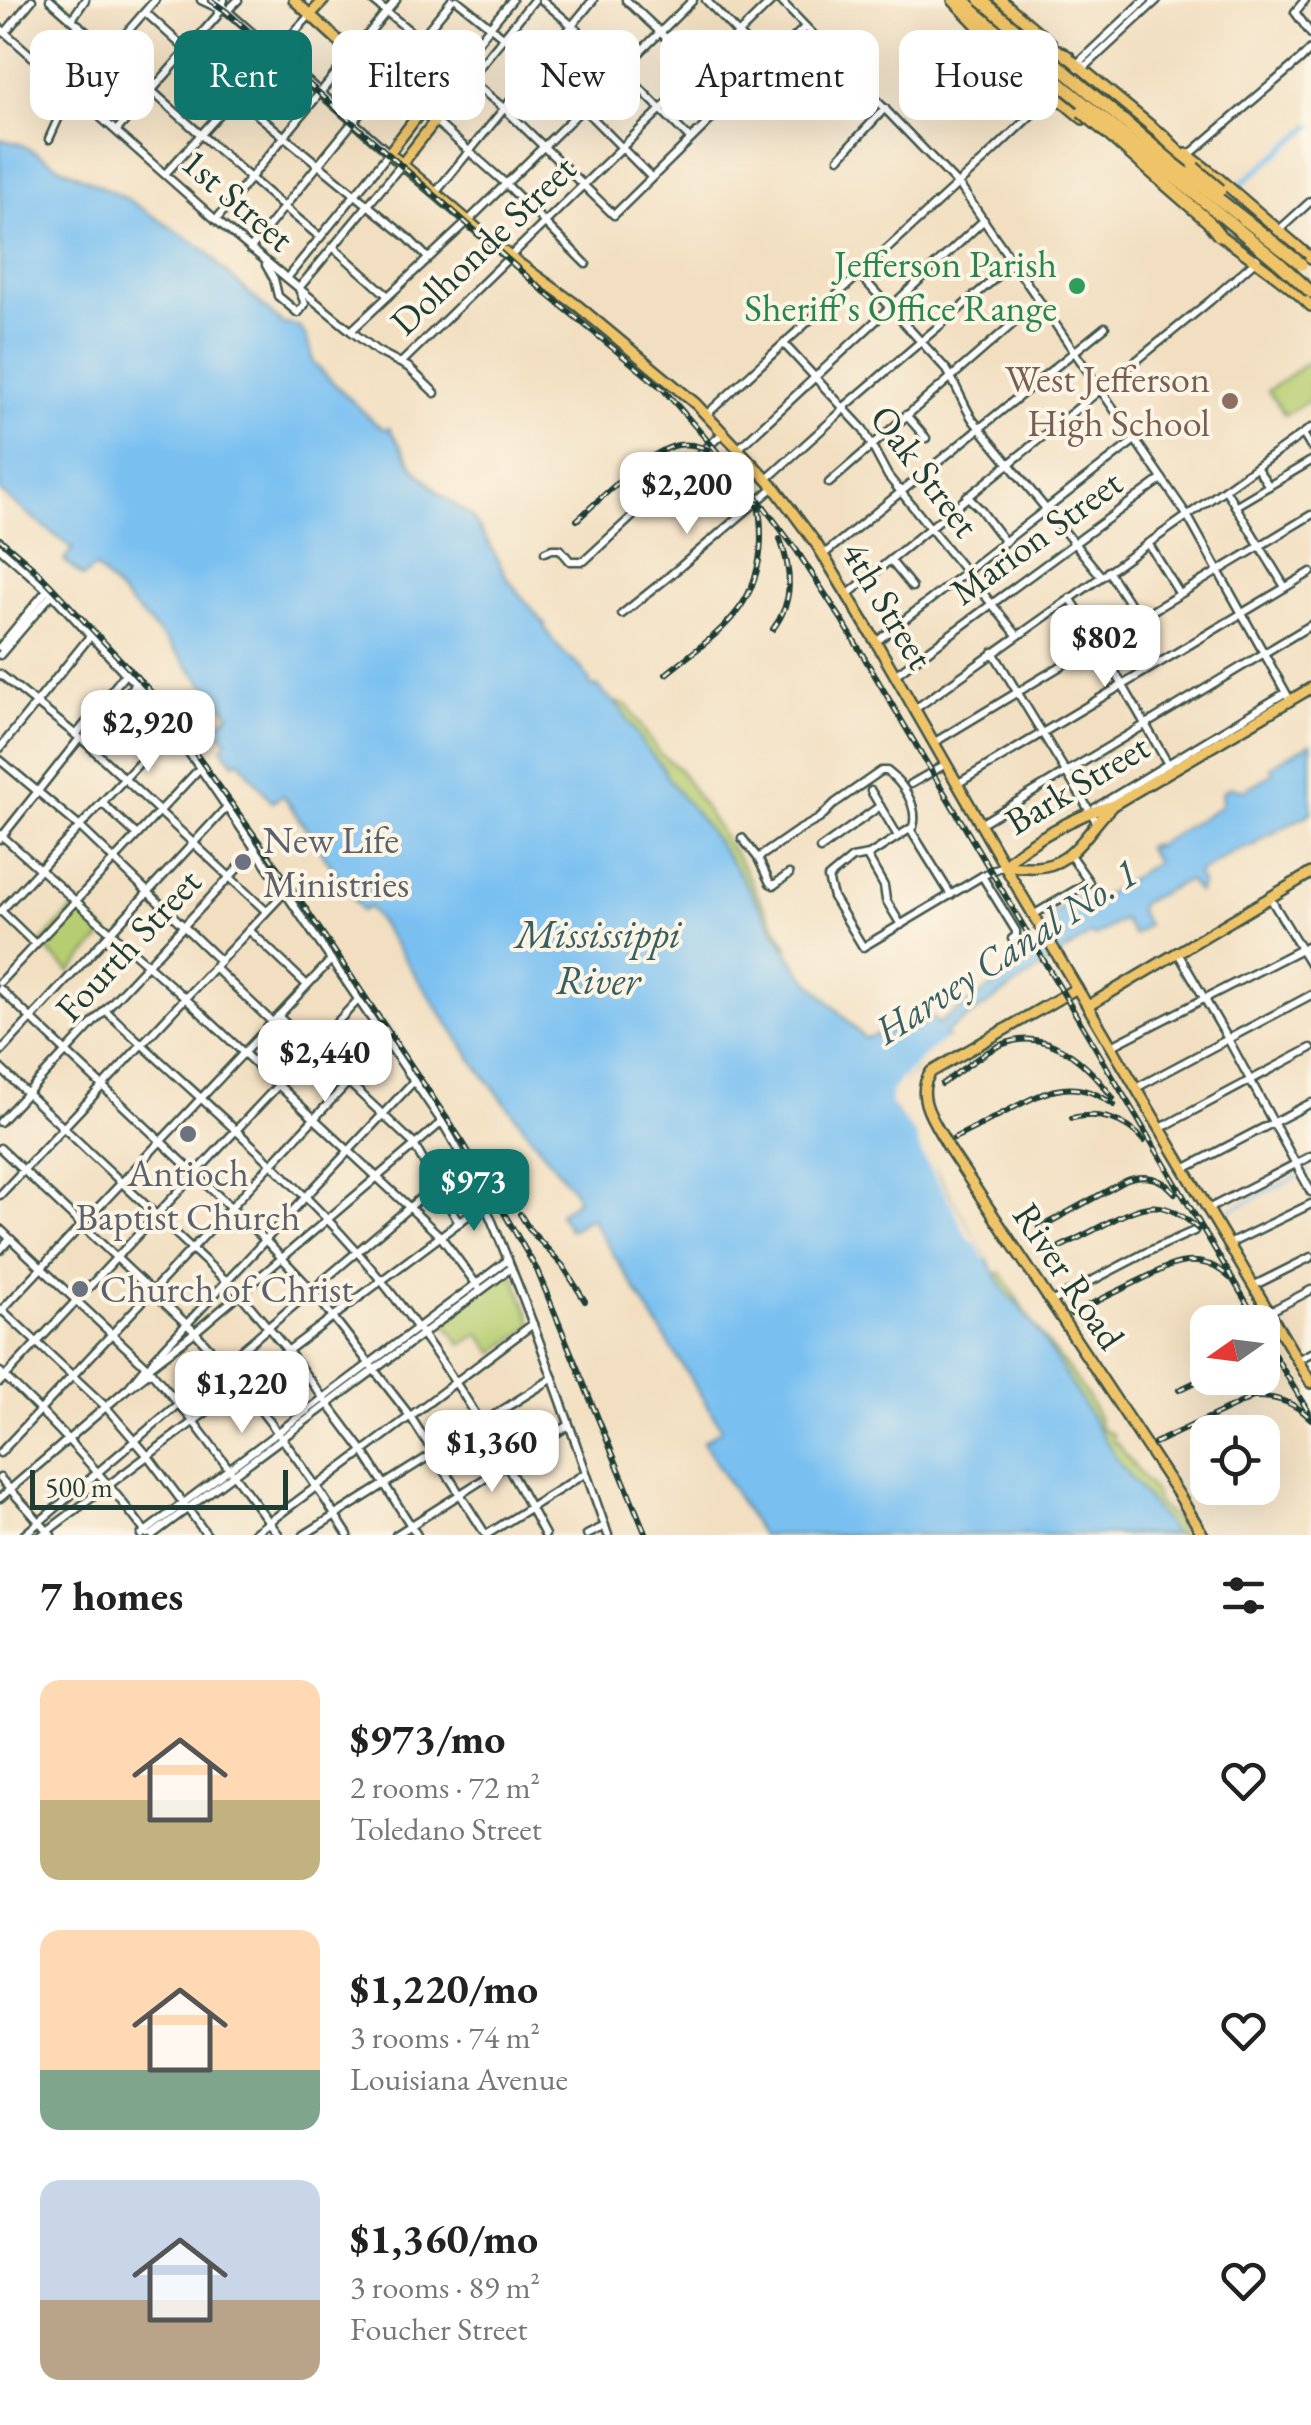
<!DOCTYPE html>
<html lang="en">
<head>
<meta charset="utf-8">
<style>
  :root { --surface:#fff; --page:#f6f6f6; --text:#222; --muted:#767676; --accent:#0f766e }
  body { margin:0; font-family:"EB Garamond",serif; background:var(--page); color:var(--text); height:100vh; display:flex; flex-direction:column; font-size:38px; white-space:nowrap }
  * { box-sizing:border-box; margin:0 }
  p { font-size:32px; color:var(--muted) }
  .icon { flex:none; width:55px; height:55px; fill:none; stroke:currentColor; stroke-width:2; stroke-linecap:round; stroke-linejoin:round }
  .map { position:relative; height:1535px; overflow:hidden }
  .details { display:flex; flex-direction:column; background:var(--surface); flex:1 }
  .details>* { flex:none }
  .banner { position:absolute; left:30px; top:30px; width:1252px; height:90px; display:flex; gap:20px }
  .needle { width:65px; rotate:256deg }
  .fabs { position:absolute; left:1190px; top:1305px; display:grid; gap:20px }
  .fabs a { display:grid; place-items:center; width:90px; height:90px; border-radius:20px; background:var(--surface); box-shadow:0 10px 40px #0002; font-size:50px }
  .scale { position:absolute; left:30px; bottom:25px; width:258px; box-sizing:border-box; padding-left:10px; border:5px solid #1f3d34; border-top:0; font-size:28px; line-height:35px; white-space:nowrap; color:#1f3d34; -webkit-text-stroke:8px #fcf5e5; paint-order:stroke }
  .price { position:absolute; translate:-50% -85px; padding:0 22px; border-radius:20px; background:#fff; color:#222; font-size:32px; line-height:65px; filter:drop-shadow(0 2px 5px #0008) }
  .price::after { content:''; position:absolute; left:50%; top:60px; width:30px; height:22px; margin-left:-15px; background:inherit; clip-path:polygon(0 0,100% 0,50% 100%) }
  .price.on { background:var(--accent); color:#fff }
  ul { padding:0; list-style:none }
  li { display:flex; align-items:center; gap:30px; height:250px; padding:0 40px }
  li span { display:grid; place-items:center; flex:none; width:280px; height:200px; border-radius:20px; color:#555 }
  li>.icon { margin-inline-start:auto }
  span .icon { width:120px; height:120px; fill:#fffc; stroke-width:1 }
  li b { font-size:42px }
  h2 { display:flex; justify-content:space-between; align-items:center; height:120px; padding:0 40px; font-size:42px }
  .tag { padding:0 35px; border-radius:20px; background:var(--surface); box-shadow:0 10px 40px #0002; font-size:35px; line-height:90px }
  .tag.on { background:var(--accent); color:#fff }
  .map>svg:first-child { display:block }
  .green { fill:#b7cd71; stroke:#6b8552; stroke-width:2.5 }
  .water { fill:#79c0f1; stroke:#4c7e92; stroke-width:2.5 }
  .pier { fill:#f2dfc1 }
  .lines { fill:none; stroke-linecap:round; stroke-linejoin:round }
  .stream { stroke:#79c0f1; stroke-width:2.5 }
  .canal { stroke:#79c0f1; stroke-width:5 }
  .minor-casing { stroke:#3f5549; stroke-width:11 }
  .major-casing { stroke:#3f5549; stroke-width:14 }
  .highway-casing { stroke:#3f5549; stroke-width:16 }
  .minor { stroke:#fff; stroke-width:6 }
  .major { stroke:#efc469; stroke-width:9 }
  .highway { stroke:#efc469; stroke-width:11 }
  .rail-casing { stroke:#1f3d34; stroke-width:6 }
  .rail { stroke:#fcf5e5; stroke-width:2.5; stroke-dasharray:8; stroke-linecap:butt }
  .highway-bridge-casing { stroke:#3f5549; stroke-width:16; stroke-linecap:butt }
  .highway-bridge { stroke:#efc469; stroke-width:11 }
  .leisure-dot { fill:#2e9e5b; stroke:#fcf5e5; stroke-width:4 }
  .education-dot { fill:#8d6e63; stroke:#fcf5e5; stroke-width:4 }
  .worship-dot { fill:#6b7280; stroke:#fcf5e5; stroke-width:4 }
  .labels { text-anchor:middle; stroke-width:8; stroke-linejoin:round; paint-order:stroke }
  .street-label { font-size:38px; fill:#1f3d34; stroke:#fcf5e5 }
  .leisure-label { font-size:38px; fill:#27864d; stroke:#fcf5e5; text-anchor:end }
  .education-label { font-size:38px; fill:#785e54; stroke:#fcf5e5; text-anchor:end }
  .worship-label { font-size:38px; fill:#5b616d; stroke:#fcf5e5; text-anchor:start }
  .water-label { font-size:40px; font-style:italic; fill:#365e63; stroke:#fcf5e5 }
</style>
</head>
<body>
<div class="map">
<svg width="1311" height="1535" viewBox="0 0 1311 1535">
  <rect width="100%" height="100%" fill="#fcf5e5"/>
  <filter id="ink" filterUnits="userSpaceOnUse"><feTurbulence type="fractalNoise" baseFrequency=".01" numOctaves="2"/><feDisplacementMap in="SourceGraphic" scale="20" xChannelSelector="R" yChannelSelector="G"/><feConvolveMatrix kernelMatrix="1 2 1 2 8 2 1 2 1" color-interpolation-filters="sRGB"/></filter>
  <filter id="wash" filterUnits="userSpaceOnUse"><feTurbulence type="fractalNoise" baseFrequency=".0048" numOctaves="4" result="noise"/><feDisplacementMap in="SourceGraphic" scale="40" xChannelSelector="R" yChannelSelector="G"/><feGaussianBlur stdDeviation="2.25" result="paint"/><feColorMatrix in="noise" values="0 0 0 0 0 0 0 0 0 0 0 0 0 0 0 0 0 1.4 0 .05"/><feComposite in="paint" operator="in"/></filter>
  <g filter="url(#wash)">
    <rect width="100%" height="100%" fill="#f2dfc1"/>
    <!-- green -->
    <g class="green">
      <polygon points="1311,360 1311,399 1285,415 1268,391"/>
      <polygon points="612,701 628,706 659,753 679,769 742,865 760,900 789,948 777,936 712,836 683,799 666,776 664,769 644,746 621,709"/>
      <polygon points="76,906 107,932 70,972 40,944"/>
      <polygon points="511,1268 533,1324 494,1353 479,1334 461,1345 442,1318"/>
      <path d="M1001 1273C1012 1290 1023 1310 1035 1327 1055 1355 1094 1395 1101 1428L1113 1435V1442L1118 1444 1155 1494 1158 1504 1177 1522 1181 1535H1174L1133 1491 991 1276Z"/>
    </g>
    <!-- water -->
    <path class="water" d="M0 139 20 144 67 170 127 199 201 247 211 255 219 266 283 324 298 326 306 336 314 364 375 423 384 429 389 428 415 469 439 493 472 517 494 552 507 578 545 625V628C549 635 554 643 560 649 572 662 585 666 591 686L598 687 621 709 644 746 664 769 666 776 683 799 696 813 737 870 800 971 864 1038 891 1031 894 1027 933 1018 938 1024 1061 940 1049 919 1051 914 1089 890 1096 900 1155 863 1156 861 1146 847 1151 845 1153 847 1221 806 1223 791 1231 787 1244 790 1273 773 1271 766 1311 743V813L1256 842V845L1236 851 1197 874 1202 883 1198 893 1188 880 1141 903 1138 909 1147 925 1133 935 1123 919 1094 937 1091 934 945 1033 948 1039 931 1051 894 1094 896 1110 913 1130 1005 1291 1020 1307 1045 1342 1120 1464 1175 1535H761L703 1442 722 1429 591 1218 570 1230 559 1214 578 1199 573 1190 479 1069 369 907 362 911 283 795 272 802 239 760 234 763 222 748 227 740 215 728 230 714 165 640 95 567 83 577 64 560 73 549 0 492Z"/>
    <!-- pier -->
    <polygon class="pier" points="947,1038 949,1041 912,1073 904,1084 900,1091 901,1108 925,1142 939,1177 979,1244 987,1259 985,1259 977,1246 966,1236 952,1205 921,1153 915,1135 891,1104 891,1092 898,1082 930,1050"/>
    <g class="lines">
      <!-- stream -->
      <g class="stream">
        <polyline points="1305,1174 1311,1171"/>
        <polyline points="1227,1212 1299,1176"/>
      </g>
      <!-- canal -->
      <polyline class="canal" points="1236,188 1311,126"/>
    </g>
  </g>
  <g filter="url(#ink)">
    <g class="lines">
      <defs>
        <g id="minor">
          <path d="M50 0C140 79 227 161 320 237"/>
          <polyline points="201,0 222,10"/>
          <polyline points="215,0 389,153 287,278"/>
          <polyline points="372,0 505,109 614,215 805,27"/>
          <polyline points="457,0 549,74 651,177"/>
          <polyline points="534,0 435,121 505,183 586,264"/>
          <polyline points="542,0 610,58 690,139"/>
          <polyline points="626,0 660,32 729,102"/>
          <polyline points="706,0 767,64"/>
          <polyline points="780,0 962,189 1187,515 1290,700"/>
          <polyline points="1305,0 1295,12 1311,34"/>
          <polyline points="227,11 238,0"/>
          <polyline points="145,12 259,116 408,238 428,258"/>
          <polyline points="72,19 85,0"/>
          <polyline points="0,28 216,220 351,331 377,351 408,367 435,393"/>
          <polyline points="5,33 32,0"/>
          <polyline points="44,66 79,25"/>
          <polyline points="1080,66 1087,65 1157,0"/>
          <polyline points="1070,77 1080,66 1080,61 1145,0"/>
          <polyline points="74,93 155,0"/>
          <polyline points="422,110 512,0"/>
          <polyline points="117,130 217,16 224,0"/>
          <polyline points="49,139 58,119 76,94"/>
          <polyline points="1189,155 1300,60 1311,49"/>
          <polyline points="839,158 885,108"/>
          <polyline points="165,174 310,15"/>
          <polyline points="436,192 593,0"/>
          <polyline points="216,220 396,0"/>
          <polyline points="333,247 388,296"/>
          <polyline points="250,249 452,0"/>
          <polyline points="266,265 274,279 278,296 298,313 305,304 299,289"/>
          <path d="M859 274 947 370C957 387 963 404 973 420L1101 576"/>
          <polyline points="299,288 402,164"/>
          <polyline points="351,331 464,225 693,0"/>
          <polyline points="784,344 863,429 888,476 1017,635"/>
          <polyline points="402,362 773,0"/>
          <polyline points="706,415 985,159 1054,93"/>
          <polyline points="906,415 926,438"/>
          <polyline points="1303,434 1311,447"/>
          <polyline points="738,449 984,220"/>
          <polyline points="1256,467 1269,486"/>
          <polyline points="767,479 840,413 843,408 1013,263"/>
          <polyline points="829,483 1039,301"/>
          <polyline points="1225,489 1285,587"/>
          <polyline points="967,496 980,509 1005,542"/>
          <polyline points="1235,506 1311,461"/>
          <polyline points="1148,543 1179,593"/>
          <path d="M0 548 52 594 150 700 200 768 442 1122C472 1171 493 1222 514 1275 548 1360 577 1448 608 1535"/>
          <polyline points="545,552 552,549 560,549 570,561 584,561 724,432"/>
          <polyline points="823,555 1105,327"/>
          <polyline points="891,561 912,587"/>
          <polyline points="1108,571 1139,618"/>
          <polyline points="847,595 1210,301 1254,262 1279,230 1311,201"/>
          <polyline points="1070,598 1088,625 1168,764"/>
          <polyline points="622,614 667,578 774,487"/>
          <polyline points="876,642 1135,440"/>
          <polyline points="0,647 47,590"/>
          <polyline points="993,652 1097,823"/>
          <polyline points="0,655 52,594"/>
          <polyline points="0,674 86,743 266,911"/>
          <polyline points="895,675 1162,479"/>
          <polyline points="915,709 1311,428"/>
          <polyline points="76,735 126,673"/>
          <polyline points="935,742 1311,515"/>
          <polyline points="86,743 135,684"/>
          <polyline points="0,748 91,635"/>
          <polyline points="0,760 80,827 220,961"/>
          <polyline points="911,784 946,764"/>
          <polyline points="957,784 1311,572"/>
          <polyline points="871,791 898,836"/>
          <polyline points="102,803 137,835"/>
          <polyline points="1095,808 1285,693"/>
          <polyline points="980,824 1311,625"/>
          <polyline points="910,829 951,895"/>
          <polyline points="0,834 185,998 441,1237 480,1289"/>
          <polyline points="742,838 758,858 770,883 774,885 789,874"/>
          <polyline points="0,839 80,738"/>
          <polyline points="820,849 880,806"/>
          <polyline points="867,856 884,886 886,900 901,925"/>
          <path d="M758 858 797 831 819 819 835 803 881 771H887C903 783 919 807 913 827L869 855 852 858 828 878 833 897 863 947 982 876 1004 865"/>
          <polyline points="982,876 1016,931 1016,936 1012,939"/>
          <polyline points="1270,898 1311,965"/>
          <polyline points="1,911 35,944"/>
          <polyline points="0,912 170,730"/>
          <polyline points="1033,915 1089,882 1070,855"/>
          <polyline points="249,930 307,985"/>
          <polyline points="1178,953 1228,1039 1311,1192"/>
          <polyline points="214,967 272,1022"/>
          <polyline points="0,982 200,768"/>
          <polyline points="0,989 265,1240 312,1290 410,1416 486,1535 586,1473"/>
          <path d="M105 1010C178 1079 256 1145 326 1218 413 1308 487 1425 545 1535"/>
          <polyline points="278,1016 413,1143 459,1223"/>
          <polyline points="1112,1046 1311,944"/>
          <polyline points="0,1052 226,808"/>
          <polyline points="0,1068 240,1294 288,1351 363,1451 417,1535"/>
          <polyline points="1136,1088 1311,995"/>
          <polyline points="0,1122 255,850"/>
          <polyline points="1161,1128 1311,1048"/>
          <path d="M0 1148 195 1332C252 1395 303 1463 348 1535"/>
          <polyline points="1184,1169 1311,1103"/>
          <polyline points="0,1195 284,893"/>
          <polyline points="1208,1209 1311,1156"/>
          <polyline points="0,1229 148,1368 193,1421 279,1535"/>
          <polyline points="1229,1244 1311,1204"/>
          <polyline points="0,1250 10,1239"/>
          <polyline points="1253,1286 1311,1257"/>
          <polyline points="1051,1302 1147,1252 1194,1231"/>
          <polyline points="1,1309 106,1407 148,1456 207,1535"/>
          <polyline points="0,1312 331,960"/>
          <polyline points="1269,1312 1311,1290"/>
          <polyline points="1297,1360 1311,1353"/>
          <polyline points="149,1367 195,1332 442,1122"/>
          <polyline points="148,1368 155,1358 414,1081"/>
          <path d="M0 1372C54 1422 103 1475 147 1534"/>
          <polyline points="0,1382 358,1000"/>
          <polyline points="130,1387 151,1371"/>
          <polyline points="0,1453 387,1041"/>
          <polyline points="0,1478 51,1535"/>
          <polyline points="0,1498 129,1387 146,1366"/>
          <polyline points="24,1535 465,1160"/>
          <polyline points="42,1535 485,1203"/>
          <polyline points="141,1535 508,1260"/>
          <polyline points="152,1535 511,1268"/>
          <polyline points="252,1535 533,1324"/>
          <polyline points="304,1535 553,1378"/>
          <polyline points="396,1535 569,1425"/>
          <polyline points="587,1535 605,1526"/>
        </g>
        <g id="major">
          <polyline points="294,0 352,53 435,121 402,164"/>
          <polyline points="1001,0 1051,43"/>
          <polyline points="310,15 324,0"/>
          <polyline points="1003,52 1083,119"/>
          <polyline points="1063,53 1163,136"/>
          <polyline points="422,110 389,153 510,257 578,306 696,404 774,487 817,545 876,642 1004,865 1311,1383"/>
          <polyline points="1187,154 1217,177 1311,258"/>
          <path d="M1217 233C1249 257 1283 278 1311 306"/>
          <path d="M1004 865C1029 841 1079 814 1113 805L1311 688"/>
          <path d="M1004 865C1012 867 1019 867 1028 867 1072 870 1084 834 1111 807"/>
          <path d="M1077 988 931 1072C912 1097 938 1127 950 1150L1179 1495 1203 1535"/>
          <polyline points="1088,1006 1311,873"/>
        </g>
        <g id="highway">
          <polyline points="954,0 1007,55"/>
          <polyline points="963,0 1030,59"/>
          <polyline points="991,0 1041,42 1068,57"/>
          <polyline points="1161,134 1194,168"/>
        </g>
      </defs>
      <!-- minor casing -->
      <use href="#minor" class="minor-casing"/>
      <!-- major casing -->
      <use href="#major" class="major-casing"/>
      <!-- highway casing -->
      <use href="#highway" class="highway-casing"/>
      <!-- minor -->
      <use href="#minor" class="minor"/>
      <!-- major -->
      <use href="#major" class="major"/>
      <!-- highway -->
      <use href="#highway" class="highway"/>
      <defs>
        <g id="rail">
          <polyline points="210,0 226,11 547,294 663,389 759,500 797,551 842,620 1258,1322"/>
          <path d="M577 520C600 499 648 451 678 445 692 443 704 447 716 454"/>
          <polyline points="0,539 35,569 153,694 290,885 464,1144 537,1270 646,1535"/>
          <path d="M773 629C794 601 792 571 780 539"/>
          <path d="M666 674C716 633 759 611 761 540 761 527 761 515 757 502"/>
          <path d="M942 1084C961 1071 980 1054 1001 1045 1048 1025 1088 1064 1113 1098"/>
          <path d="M1072 1118C1100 1111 1126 1120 1144 1141"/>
          <path d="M954 1138C973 1129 992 1119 1011 1109 1049 1089 1076 1077 1114 1105"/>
          <polyline points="520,1214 530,1230 563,1266 585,1301"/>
          <path d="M1039 1228 1125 1181C1145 1173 1161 1177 1175 1193"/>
          <path d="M1060 1247C1077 1239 1094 1230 1111 1221 1148 1202 1166 1199 1198 1229"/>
          <path d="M1071 1314 1167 1267C1191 1258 1211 1260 1230 1278"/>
          <polyline points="1262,1334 1309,1413"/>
          <polyline points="1179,1390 1208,1376"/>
          <path d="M1155 1443 1253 1397C1275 1396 1296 1403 1311 1419"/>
        </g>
      </defs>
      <!-- rail casing -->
      <use href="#rail" class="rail-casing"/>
      <!-- rail -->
      <use href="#rail" class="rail"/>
      <defs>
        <g id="highway-bridge">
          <polyline points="981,0 1174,164 1301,264"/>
          <polyline points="1030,59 1278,262 1311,292"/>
          <polyline points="1082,111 1208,221 1219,235"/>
          <polyline points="1194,168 1220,190"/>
        </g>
      </defs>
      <!-- highway-bridge casing -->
      <use href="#highway-bridge" class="highway-bridge-casing"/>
      <!-- highway-bridge -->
      <use href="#highway-bridge" class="highway-bridge"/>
    </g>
  </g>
  <!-- markers -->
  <circle class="leisure-dot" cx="1077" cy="286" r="10"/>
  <circle class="education-dot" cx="1230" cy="401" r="10"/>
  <g class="worship-dot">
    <circle cx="243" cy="862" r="10"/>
    <circle cx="188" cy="1134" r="10"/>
    <circle cx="80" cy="1289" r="10"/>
  </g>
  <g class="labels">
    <!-- street labels -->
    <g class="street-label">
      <text transform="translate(238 200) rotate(41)" y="13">1st Street</text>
      <text transform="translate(483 245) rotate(-44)" y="13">Dolhonde Street</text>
      <text transform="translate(925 471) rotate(53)" y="13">Oak Street</text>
      <text transform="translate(1036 537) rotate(-36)" y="13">Marion Street</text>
      <text transform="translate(888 605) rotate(59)" y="13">4th Street</text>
      <text transform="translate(1077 784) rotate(-31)" y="13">Bark Street</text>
      <text transform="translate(128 945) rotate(-47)" y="13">Fourth Street</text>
      <text transform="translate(1069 1276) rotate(56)" y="13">River Road</text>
    </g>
    <!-- leisure labels -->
    <g class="leisure-label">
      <text x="1057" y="277">Jefferson Parish<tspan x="1057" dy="44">Sheriff's Office Range</tspan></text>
    </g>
    <!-- education labels -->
    <g class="education-label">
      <text x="1210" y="392">West Jefferson<tspan x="1210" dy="44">High School</tspan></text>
    </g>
    <!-- worship labels -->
    <g class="worship-label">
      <text x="263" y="853">New Life<tspan x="263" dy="44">Ministries</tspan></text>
      <text x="188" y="1186" text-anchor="middle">Antioch<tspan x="188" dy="44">Baptist Church</tspan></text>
      <text x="100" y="1302">Church of Christ</text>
    </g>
    <!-- water labels -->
    <g class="water-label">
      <text x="598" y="948">Mississippi<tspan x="598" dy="46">River</tspan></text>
      <text transform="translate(1006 951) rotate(-33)" y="14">Harvey Canal No. 1</text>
    </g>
  </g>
</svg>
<div class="fabs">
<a><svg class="needle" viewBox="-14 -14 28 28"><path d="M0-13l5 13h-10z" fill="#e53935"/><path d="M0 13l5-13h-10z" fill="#767676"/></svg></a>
<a><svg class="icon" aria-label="locate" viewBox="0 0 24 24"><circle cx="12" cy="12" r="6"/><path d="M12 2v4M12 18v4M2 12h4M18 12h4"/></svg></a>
</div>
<div class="scale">500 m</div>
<b class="price" style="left:687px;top:537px">$2,200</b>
<b class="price" style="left:1105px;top:690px">$802</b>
<b class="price" style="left:148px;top:775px">$2,920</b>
<b class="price" style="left:325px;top:1105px">$2,440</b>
<b class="price on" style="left:474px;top:1234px">$973</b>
<b class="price" style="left:242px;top:1436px">$1,220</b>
<b class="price" style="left:492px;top:1495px">$1,360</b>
<div class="banner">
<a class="tag">Buy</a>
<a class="tag on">Rent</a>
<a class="tag">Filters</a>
<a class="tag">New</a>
<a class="tag">Apartment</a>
<a class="tag">House</a>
</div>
</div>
<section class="details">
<h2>7 homes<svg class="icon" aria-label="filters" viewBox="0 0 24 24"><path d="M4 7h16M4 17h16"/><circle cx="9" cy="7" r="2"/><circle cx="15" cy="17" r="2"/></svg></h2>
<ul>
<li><span style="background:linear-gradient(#ffd9b3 60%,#c2b280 0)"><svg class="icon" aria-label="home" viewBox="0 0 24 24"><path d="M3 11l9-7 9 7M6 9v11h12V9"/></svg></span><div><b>$973/mo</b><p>2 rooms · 72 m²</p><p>Toledano Street</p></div><svg class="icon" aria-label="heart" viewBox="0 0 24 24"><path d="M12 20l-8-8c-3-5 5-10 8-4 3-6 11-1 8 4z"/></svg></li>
<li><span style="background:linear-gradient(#ffd9b3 70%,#7fa58c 0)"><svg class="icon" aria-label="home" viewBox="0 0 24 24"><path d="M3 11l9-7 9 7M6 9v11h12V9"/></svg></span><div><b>$1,220/mo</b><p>3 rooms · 74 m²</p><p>Louisiana Avenue</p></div><svg class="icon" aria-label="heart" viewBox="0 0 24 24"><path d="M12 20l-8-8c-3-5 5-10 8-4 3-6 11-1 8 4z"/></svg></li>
<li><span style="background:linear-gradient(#c9d6e8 60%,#b9a48a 0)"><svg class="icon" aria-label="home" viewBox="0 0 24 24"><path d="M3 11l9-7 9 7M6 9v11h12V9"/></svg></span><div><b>$1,360/mo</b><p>3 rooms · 89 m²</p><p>Foucher Street</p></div><svg class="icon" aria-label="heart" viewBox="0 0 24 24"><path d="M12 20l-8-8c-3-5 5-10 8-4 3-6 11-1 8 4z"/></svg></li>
</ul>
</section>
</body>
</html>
